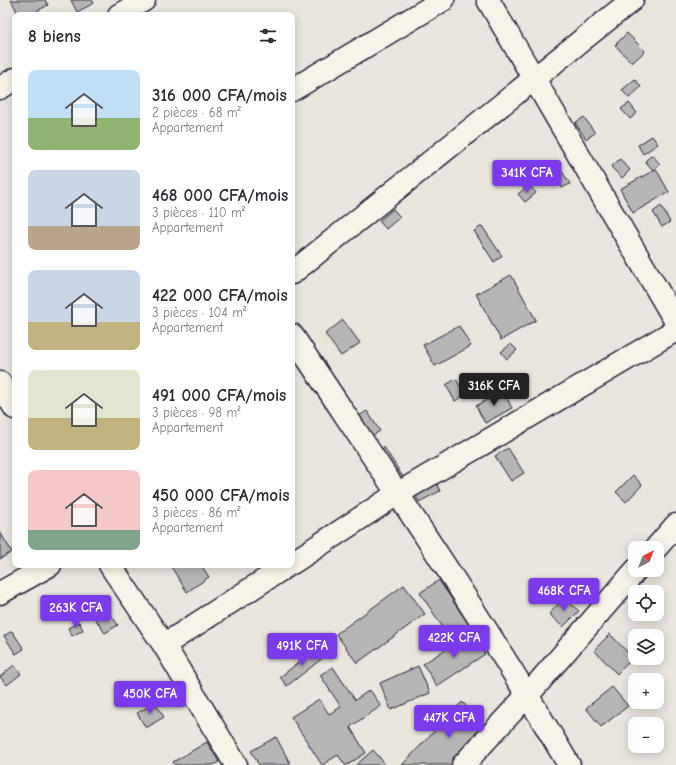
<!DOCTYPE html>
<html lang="fr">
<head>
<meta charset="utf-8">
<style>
  :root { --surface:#fff; --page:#f2f2f3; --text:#2b2b33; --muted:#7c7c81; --accent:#7c3aed }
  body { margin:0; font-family:"Comic Neue",sans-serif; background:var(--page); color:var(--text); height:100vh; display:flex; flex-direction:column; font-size:15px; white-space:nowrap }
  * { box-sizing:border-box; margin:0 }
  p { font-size:13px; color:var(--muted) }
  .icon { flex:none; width:22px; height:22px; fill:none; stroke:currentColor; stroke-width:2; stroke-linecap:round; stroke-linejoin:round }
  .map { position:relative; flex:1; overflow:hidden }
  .details { position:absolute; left:12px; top:12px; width:283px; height:556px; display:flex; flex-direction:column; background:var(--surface); border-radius:8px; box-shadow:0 2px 10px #0003 }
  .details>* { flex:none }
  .needle { width:26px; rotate:42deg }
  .tools { position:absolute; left:628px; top:541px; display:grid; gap:8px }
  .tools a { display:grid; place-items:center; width:36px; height:36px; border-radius:8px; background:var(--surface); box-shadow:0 2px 10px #0003; font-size:20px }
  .price { position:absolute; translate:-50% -34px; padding:0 9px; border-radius:4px; background:var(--accent); color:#fff; font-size:13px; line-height:26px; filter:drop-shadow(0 1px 2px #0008) }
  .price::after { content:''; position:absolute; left:50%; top:24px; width:12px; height:9px; margin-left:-6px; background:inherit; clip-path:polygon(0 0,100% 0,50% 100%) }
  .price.current { background:#222; color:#fff }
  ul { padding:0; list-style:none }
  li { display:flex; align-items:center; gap:12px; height:100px; padding:0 16px }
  li span { display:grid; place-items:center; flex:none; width:112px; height:80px; border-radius:8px; color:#555 }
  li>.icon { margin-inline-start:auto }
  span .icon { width:48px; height:48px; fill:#fffc; stroke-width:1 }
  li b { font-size:17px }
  h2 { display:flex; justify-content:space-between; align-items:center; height:48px; padding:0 16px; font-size:17px }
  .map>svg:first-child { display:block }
  .building { fill:#b8b6b5; stroke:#22223b }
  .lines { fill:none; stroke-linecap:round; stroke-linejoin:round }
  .minor-casing { stroke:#22223b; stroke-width:25 }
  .highway-casing { stroke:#22223b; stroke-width:25 }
  .minor { stroke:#f7f3e8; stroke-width:22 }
  .highway { stroke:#f7f3e8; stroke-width:22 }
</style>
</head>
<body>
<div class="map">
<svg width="676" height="765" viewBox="0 0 676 765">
  <rect width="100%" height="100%" fill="#eae6de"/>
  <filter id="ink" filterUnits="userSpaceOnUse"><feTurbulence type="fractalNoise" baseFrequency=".025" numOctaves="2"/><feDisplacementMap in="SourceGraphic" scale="8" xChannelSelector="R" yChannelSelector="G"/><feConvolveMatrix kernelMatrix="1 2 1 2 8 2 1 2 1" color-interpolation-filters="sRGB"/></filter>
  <g filter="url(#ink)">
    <!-- building -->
    <g class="building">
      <polygon points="11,0 45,0 48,5 30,15 19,15"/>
      <polygon points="71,0 92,0 94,3 77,12"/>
      <polygon points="627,33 645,51 632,63 615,45"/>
      <polygon points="635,79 641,87 629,98 622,90"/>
      <polygon points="629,103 637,113 630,119 621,109"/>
      <polygon points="584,117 595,133 586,139 575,123"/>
      <polygon points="652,136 658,144 643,154 638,145"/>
      <polygon points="652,155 660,164 653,170 645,161"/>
      <polygon points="620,159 630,170 622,178 611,167"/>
      <polygon points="560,168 570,184 562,188 553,173"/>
      <polygon points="656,169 669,192 633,213 620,189"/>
      <polygon points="529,185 536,193 525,202 518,194"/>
      <polygon points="661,206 670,222 662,227 653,212"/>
      <polygon points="393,209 400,217 386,229 379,221"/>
      <polygon points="482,226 502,256 494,262 474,231"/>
      <polygon points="511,275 536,320 501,340 476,294"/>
      <polygon points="343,320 360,343 341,356 325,334"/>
      <polygon points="459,326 471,346 435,366 423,345"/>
      <polygon points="511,344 517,350 507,359 501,352"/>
      <polygon points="456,379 465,395 455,401 446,385"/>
      <polygon points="503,391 512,408 485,423 476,406"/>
      <polygon points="367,411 380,431 367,439 354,419"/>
      <polygon points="384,447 403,477 394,483 376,452"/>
      <polygon points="508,448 524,473 511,481 495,456"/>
      <polygon points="633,475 642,485 626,502 616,492"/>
      <polygon points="436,483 440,491 419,502 415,494"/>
      <polygon points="0,532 12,552 0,559"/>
      <polygon points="170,565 201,565 209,577 187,592"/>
      <polygon points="439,580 471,628 452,641 420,593"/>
      <polygon points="404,585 425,614 357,663 336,634"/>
      <polygon points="564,598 579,611 563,627 549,614"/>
      <polygon points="105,606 118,625 105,633 92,614"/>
      <polygon points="79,622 83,630 72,636 68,628"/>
      <polygon points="12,631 24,649 16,654 4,636"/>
      <polygon points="471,633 485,654 437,686 423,664"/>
      <polygon points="610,634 633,658 617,674 594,650"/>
      <polygon points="317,648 324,657 287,686 280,677"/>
      <polygon points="14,665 21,674 7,685 0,677"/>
      <polygon points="418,666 430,693 391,710 380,683"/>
      <polygon points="333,667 355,700 370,690 381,706 350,727 366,753 347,765 345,765 338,755 322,765 291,717 319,699 329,714 341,707 320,675"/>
      <polygon points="612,687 628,706 601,727 586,708"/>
      <polygon points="462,702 488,727 452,765 402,765"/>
      <polygon points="155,703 164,717 146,728 137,713"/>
      <polygon points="276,737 291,765 259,765 251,751"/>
      <polygon points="207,742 219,762 213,765 175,765 173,762"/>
      <polygon points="373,750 386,765 356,765"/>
    </g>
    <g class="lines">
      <defs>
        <g id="minor">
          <polyline points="488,0 676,322"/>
          <polyline points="292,90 443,0"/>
          <polyline points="292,273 632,0"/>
          <path d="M292 335C386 477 483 618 569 765"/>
          <polyline points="0,383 15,408"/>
          <polyline points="656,548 676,525"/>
          <polyline points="292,563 397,494 676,330"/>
          <polyline points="110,565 164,645 236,765"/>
          <polyline points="0,593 50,565"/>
          <polyline points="164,645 288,565"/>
          <polyline points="463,765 533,689 636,570"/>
        </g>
        <g id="highway">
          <polyline points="119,15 144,0"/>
          <polyline points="0,88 15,79"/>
        </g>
      </defs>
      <!-- minor casing -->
      <use href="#minor" class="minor-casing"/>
      <!-- highway casing -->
      <use href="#highway" class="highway-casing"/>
      <!-- minor -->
      <use href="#minor" class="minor"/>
      <!-- highway -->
      <use href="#highway" class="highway"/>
    </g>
  </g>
</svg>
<div class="tools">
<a><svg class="needle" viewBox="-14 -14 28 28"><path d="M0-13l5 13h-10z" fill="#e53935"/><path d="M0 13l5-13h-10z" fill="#7c7c81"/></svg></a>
<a><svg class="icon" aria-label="locate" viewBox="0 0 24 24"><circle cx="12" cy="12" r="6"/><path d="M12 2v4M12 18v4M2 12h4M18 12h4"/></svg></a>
<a><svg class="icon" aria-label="layers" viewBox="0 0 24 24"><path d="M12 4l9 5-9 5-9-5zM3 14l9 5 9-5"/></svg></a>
<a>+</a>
<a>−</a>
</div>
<b class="price" style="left:527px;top:194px">341K CFA</b>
<b class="price current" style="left:494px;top:407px">316K CFA</b>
<b class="price" style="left:564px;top:612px">468K CFA</b>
<b class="price" style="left:76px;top:629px">263K CFA</b>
<b class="price" style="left:454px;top:659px">422K CFA</b>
<b class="price" style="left:302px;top:667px">491K CFA</b>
<b class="price" style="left:150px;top:715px">450K CFA</b>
<b class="price" style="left:449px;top:739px">447K CFA</b>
<section class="details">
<h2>8 biens<svg class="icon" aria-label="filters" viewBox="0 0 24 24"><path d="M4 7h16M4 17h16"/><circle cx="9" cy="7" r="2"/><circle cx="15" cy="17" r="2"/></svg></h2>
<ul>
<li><span style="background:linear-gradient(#bfe0f5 60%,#8fb573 0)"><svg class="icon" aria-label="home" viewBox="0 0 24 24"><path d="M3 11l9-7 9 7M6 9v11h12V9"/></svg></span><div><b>316 000 CFA/mois</b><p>2 pièces · 68 m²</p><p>Appartement</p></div></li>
<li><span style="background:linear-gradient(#c9d6e8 70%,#b9a48a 0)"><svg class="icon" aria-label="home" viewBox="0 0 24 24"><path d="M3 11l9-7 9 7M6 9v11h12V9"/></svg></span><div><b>468 000 CFA/mois</b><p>3 pièces · 110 m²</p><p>Appartement</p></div></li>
<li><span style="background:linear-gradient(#c9d6e8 65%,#c2b280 0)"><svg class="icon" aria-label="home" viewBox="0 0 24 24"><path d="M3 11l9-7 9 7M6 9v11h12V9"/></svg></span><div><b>422 000 CFA/mois</b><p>3 pièces · 104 m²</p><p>Appartement</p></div></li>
<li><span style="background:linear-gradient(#dfe7d0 60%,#c2b280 0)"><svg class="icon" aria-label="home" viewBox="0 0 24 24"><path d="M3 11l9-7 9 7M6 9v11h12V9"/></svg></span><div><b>491 000 CFA/mois</b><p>3 pièces · 98 m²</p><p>Appartement</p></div></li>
<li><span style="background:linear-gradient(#f6c9c9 75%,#7fa58c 0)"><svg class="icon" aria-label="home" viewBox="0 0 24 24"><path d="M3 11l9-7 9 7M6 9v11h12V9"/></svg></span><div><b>450 000 CFA/mois</b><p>3 pièces · 86 m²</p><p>Appartement</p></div></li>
</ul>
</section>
</div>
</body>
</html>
